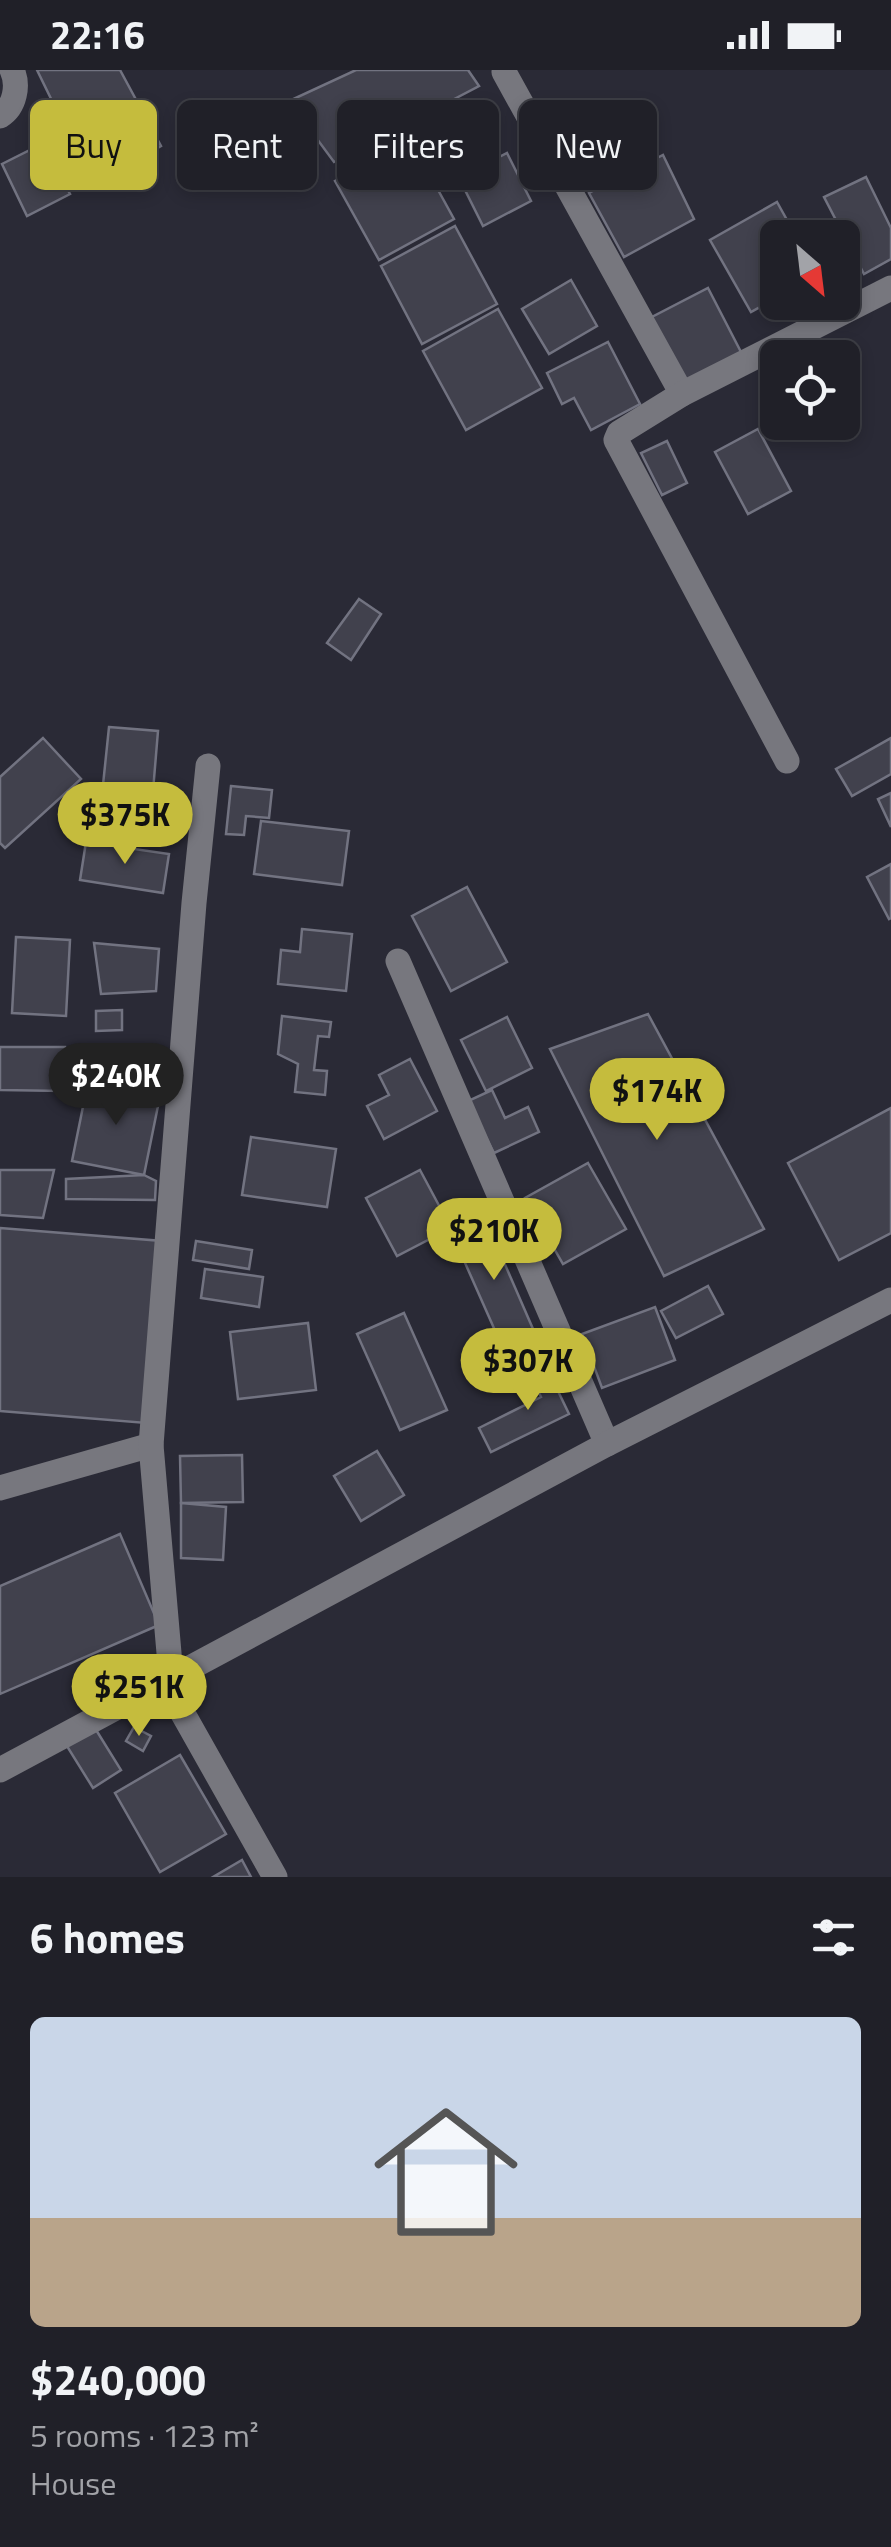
<!DOCTYPE html>
<html lang="en">
<head>
<meta charset="utf-8">
<style>
  :root { --surface:#202028; --page:#2d2d34; --text:#f1f3f6; --muted:#a2a3a8; --line:#3d3e45; --accent:#c5bc3d }
  body { margin:0; font-family:"Titillium Web",sans-serif; background:var(--page); color:var(--text); height:100vh; display:flex; flex-direction:column; font-size:38px; white-space:nowrap }
  * { box-sizing:border-box; margin:0 }
  p { font-size:32px; color:var(--muted) }
  .icon { flex:none; width:55px; height:55px; fill:none; stroke:currentColor; stroke-width:2; stroke-linecap:round; stroke-linejoin:round }
  .map { position:relative; height:1807px; overflow:hidden }
  .details { display:flex; flex-direction:column; background:var(--surface); flex:1 }
  .details>* { flex:none }
  .banner { position:absolute; left:30px; top:30px; width:832px; height:90px; display:flex; gap:20px }
  .needle { width:65px; rotate:152deg }
  .fabs { position:absolute; left:760px; top:150px; display:grid; gap:20px }
  .fabs a { display:grid; place-items:center; width:100px; height:100px; border-radius:15px; background:var(--surface); box-shadow:0 5px 15px #0003,0 0 0 2px var(--line); font-size:50px }
  .price { position:absolute; translate:-50% -85px; padding:0 22px; border-radius:35px; background:var(--accent); color:#111; font-size:32px; line-height:65px; filter:drop-shadow(0 2px 5px #0008) }
  .price::after { content:''; position:absolute; left:50%; top:60px; width:30px; height:22px; margin-left:-15px; background:inherit; clip-path:polygon(0 0,100% 0,50% 100%) }
  .price.active { background:#222; color:#fff }
  ul { padding:0; list-style:none }
  li { display:grid; align-content:center; gap:20px; height:530px; padding:0 30px }
  li+li { border-top:2px solid var(--line) }
  li span { display:grid; place-items:center; height:310px; border-radius:15px; color:#555 }
  li>.icon { margin-inline-start:auto }
  span .icon { width:180px; height:180px; fill:#fffc; stroke-width:1 }
  li b { font-size:42px }
  h2 { display:flex; justify-content:space-between; align-items:center; height:120px; padding:0 30px; font-size:42px }
  .chip { padding:0 35px; border-radius:15px; background:var(--surface); box-shadow:0 5px 15px #0003,0 0 0 2px var(--line); font-size:35px; line-height:90px }
  .chip.active { background:var(--accent); color:#111 }
  .status { display:flex; justify-content:space-between; align-items:center; height:70px; padding:0 50px; background:var(--surface); direction:ltr }
  .status svg { height:28px; fill:currentColor }
  .map>svg:first-child { display:block }
  .building { fill:#41414d; stroke:#727381; stroke-width:2.5 }
  .lines { fill:none; stroke-linecap:round; stroke-linejoin:round }
  .minor { stroke:#77777e; stroke-width:25 }
</style>
</head>
<body>
<div class="status"><b>22:16</b><svg viewBox="0 0 49 12"><path d="M0 12V9h3v3zM5 12V6h3v6zM10 12V3h3v9zM15 12V0h3v12zM26 1h20v11H26zM47 4h2v5h-2z"/></svg></div>
<div class="map">
<svg width="891" height="1807" viewBox="0 0 891 1807">
  <rect width="100%" height="100%" fill="#2a2a36"/>
  <!-- building -->
  <g class="building">
    <polygon points="37,0 120,0 161,76 93,115"/>
    <polygon points="356,0 468,0 479,16 334,92 289,31"/>
    <polygon points="410,69 454,149 379,190 335,111"/>
    <polygon points="42,74 70,124 27,146 2,94"/>
    <polygon points="507,83 531,131 483,156 459,108"/>
    <polygon points="663,85 694,149 624,187 589,123"/>
    <polygon points="866,107 891,158 891,189 864,204 824,127"/>
    <polygon points="777,132 797,168 778,168 778,227 751,242 710,170"/>
    <polygon points="455,156 497,234 422,274 381,196"/>
    <polygon points="571,210 597,256 549,284 522,239"/>
    <polygon points="708,218 742,284 683,315 648,249"/>
    <polygon points="498,239 542,318 466,360 423,281"/>
    <polygon points="608,272 640,334 591,360 574,328 562,334 547,303"/>
    <polygon points="758,359 791,421 748,444 715,382"/>
    <polygon points="667,371 687,413 662,425 641,383"/>
    <polygon points="359,529 381,544 351,590 327,573"/>
    <polygon points="109,657 158,661 151,745 119,742 103,715"/>
    <polygon points="43,668 81,709 5,778 0,773 0,707"/>
    <polygon points="891,668 891,704 852,726 836,699"/>
    <polygon points="231,716 272,720 269,748 246,746 244,765 226,764"/>
    <polygon points="891,723 891,757 878,729"/>
    <polygon points="261,751 349,761 342,815 254,804"/>
    <polygon points="86,772 169,784 163,823 80,810"/>
    <polygon points="891,794 891,848 889,849 867,807"/>
    <polygon points="467,817 507,892 451,921 412,846"/>
    <polygon points="302,859 352,864 346,921 278,914 281,880 300,882"/>
    <polygon points="16,867 70,870 66,946 12,943"/>
    <polygon points="94,873 159,879 156,921 101,924"/>
    <polygon points="122,940 122,960 96,961 96,941"/>
    <polygon points="648,944 764,1159 664,1206 550,979"/>
    <polygon points="282,946 331,952 329,967 318,966 314,1000 327,1001 325,1025 295,1022 298,994 278,984"/>
    <polygon points="507,947 532,998 486,1021 461,970"/>
    <polygon points="0,977 65,977 64,1021 0,1020"/>
    <polygon points="107,988 161,988 161,1010 107,1011"/>
    <polygon points="410,989 437,1041 384,1069 367,1036 389,1025 379,1005"/>
    <polygon points="88,1012 160,1026 144,1105 72,1091"/>
    <polygon points="492,1020 505,1048 528,1037 539,1062 494,1083 468,1031"/>
    <polygon points="891,1038 891,1163 839,1190 788,1093"/>
    <polygon points="251,1067 336,1079 327,1137 242,1125"/>
    <polygon points="588,1093 626,1159 563,1194 525,1128"/>
    <polygon points="0,1100 54,1100 43,1148 0,1145"/>
    <polygon points="420,1100 451,1158 397,1186 366,1128"/>
    <polygon points="144,1105 156,1111 155,1130 66,1129 66,1109"/>
    <polygon points="487,1153 533,1259 501,1274 454,1168"/>
    <polygon points="0,1158 162,1171 146,1353 0,1341"/>
    <polygon points="196,1171 252,1180 249,1199 193,1190"/>
    <polygon points="205,1199 263,1207 259,1237 201,1228"/>
    <polygon points="708,1216 723,1244 676,1268 661,1241"/>
    <polygon points="655,1237 675,1290 602,1318 582,1264"/>
    <polygon points="404,1243 447,1340 400,1360 357,1264"/>
    <polygon points="308,1253 316,1320 238,1329 230,1262"/>
    <polygon points="544,1292 569,1344 491,1382 479,1358 541,1327 528,1299"/>
    <polygon points="377,1381 404,1425 361,1451 334,1406"/>
    <polygon points="242,1385 243,1432 181,1433 180,1386"/>
    <polygon points="181,1433 226,1437 223,1490 181,1488"/>
    <polygon points="120,1464 159,1555 0,1624 0,1516"/>
    <polygon points="93,1655 121,1700 93,1718 65,1673"/>
    <polygon points="134,1657 151,1666 143,1681 126,1671"/>
    <polygon points="180,1685 226,1764 160,1802 115,1723"/>
    <polygon points="242,1790 251,1807 213,1807"/>
  </g>
  <g class="lines">
    <!-- minor -->
    <g class="minor">
      <polyline points="504,2 682,324"/>
      <path d="M0 46C15 37 19 15 12 0"/>
      <polyline points="787,691 616,370 619,363 682,324 891,218"/>
      <polyline points="398,891 607,1374"/>
      <polyline points="0,1418 151,1375"/>
      <polyline points="171,1606 151,1375 194,833 208,696"/>
      <polyline points="164,1610 275,1807"/>
      <polyline points="0,1700 607,1374 891,1230"/>
    </g>
  </g>
</svg>
<div class="fabs">
<a><svg class="needle" viewBox="-14 -14 28 28"><path d="M0-13l5 13h-10z" fill="#e53935"/><path d="M0 13l5-13h-10z" fill="#a2a3a8"/></svg></a>
<a><svg class="icon" aria-label="locate" viewBox="0 0 24 24"><circle cx="12" cy="12" r="6"/><path d="M12 2v4M12 18v4M2 12h4M18 12h4"/></svg></a>
</div>
<b class="price" style="left:125px;top:797px">$375K</b>
<b class="price active" style="left:116px;top:1058px">$240K</b>
<b class="price" style="left:657px;top:1073px">$174K</b>
<b class="price" style="left:494px;top:1213px">$210K</b>
<b class="price" style="left:528px;top:1343px">$307K</b>
<b class="price" style="left:139px;top:1669px">$251K</b>
<div class="banner">
<a class="chip active">Buy</a>
<a class="chip">Rent</a>
<a class="chip">Filters</a>
<a class="chip">New</a>
</div>
</div>
<section class="details">
<h2>6 homes<svg class="icon" aria-label="filters" viewBox="0 0 24 24"><path d="M4 7h16M4 17h16"/><circle cx="9" cy="7" r="2"/><circle cx="15" cy="17" r="2"/></svg></h2>
<ul>
<li><span style="background:linear-gradient(#c9d6e8 65%,#b9a48a 0)"><svg class="icon" aria-label="home" viewBox="0 0 24 24"><path d="M3 11l9-7 9 7M6 9v11h12V9"/></svg></span><div><b>$240,000</b><p>5 rooms · 123 m²</p><p>House</p></div></li>
</ul>
</section>
</body>
</html>
